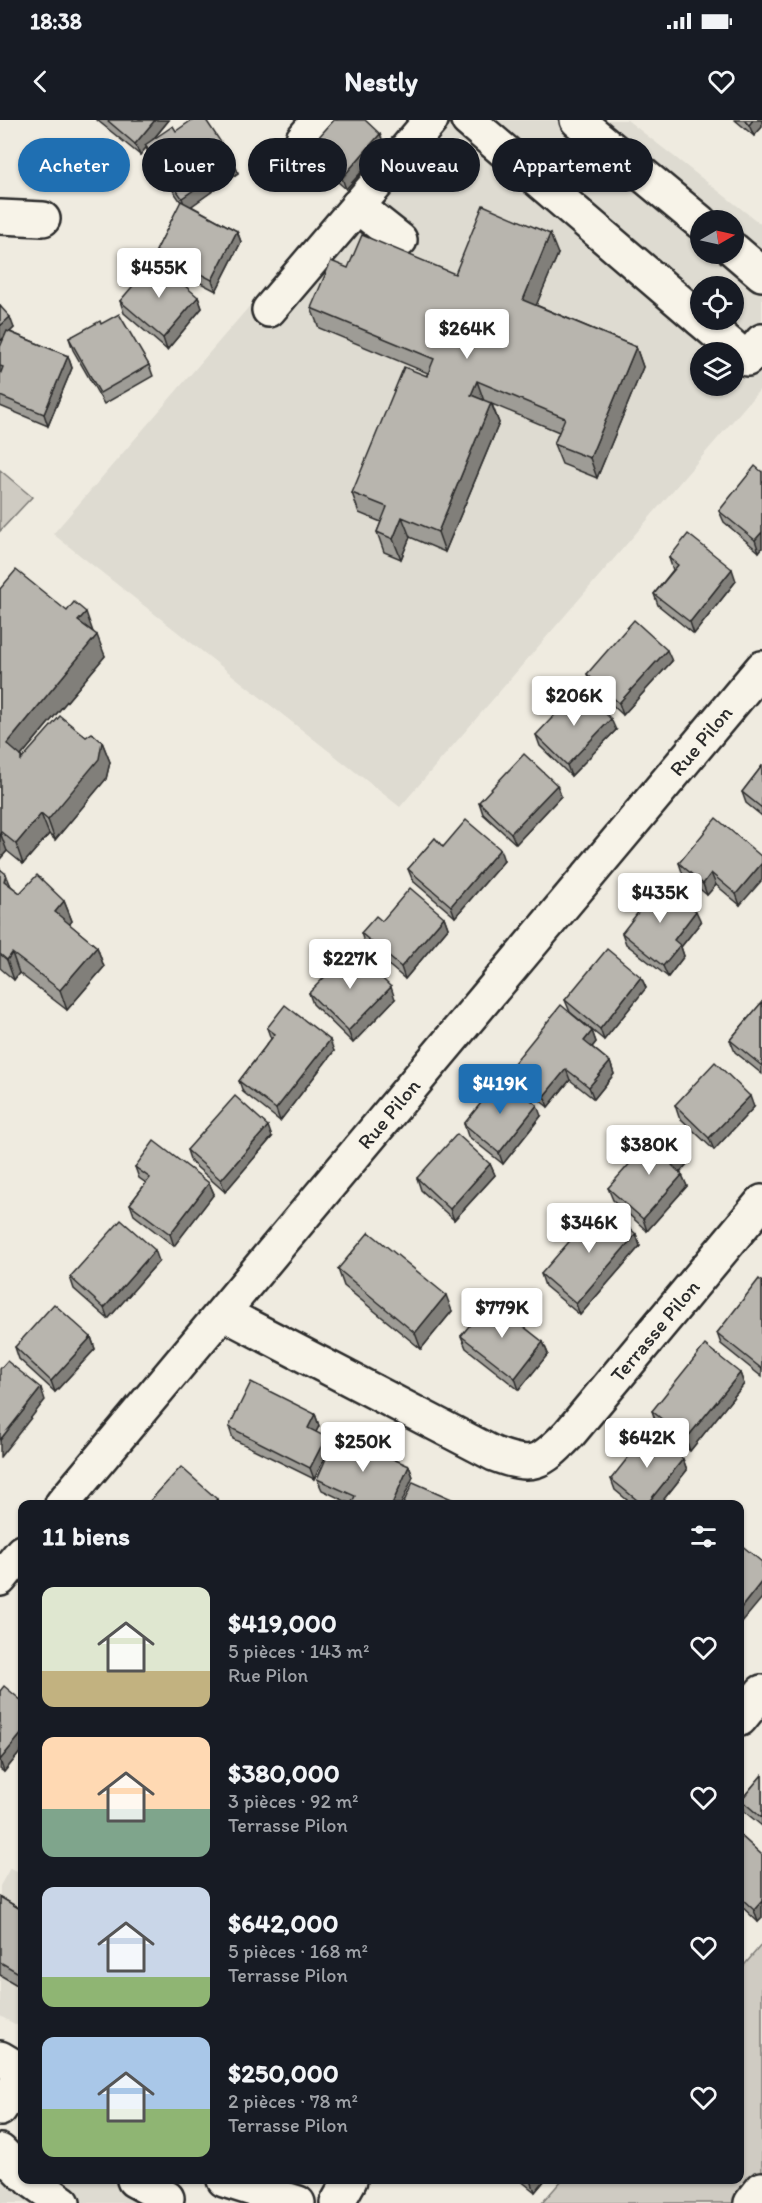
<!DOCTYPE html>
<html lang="fr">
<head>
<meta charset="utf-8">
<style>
  :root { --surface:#171b24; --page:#20242c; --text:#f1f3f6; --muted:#9ea1a6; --accent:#1f6fb2 }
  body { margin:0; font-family:Itim,sans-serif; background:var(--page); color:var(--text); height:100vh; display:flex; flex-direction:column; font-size:22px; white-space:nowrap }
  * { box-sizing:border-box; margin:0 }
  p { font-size:20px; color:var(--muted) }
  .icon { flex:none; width:33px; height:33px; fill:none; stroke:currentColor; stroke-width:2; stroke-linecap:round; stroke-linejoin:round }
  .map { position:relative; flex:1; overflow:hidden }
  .drawer { position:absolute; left:18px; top:1380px; width:726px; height:684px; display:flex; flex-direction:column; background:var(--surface); border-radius:12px; box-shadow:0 2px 4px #0004 }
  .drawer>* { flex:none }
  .hud { position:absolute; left:18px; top:18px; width:726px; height:54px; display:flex; gap:12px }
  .needle { width:39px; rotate:81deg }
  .fabs { position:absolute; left:690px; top:90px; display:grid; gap:12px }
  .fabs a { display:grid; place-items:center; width:54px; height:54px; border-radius:50%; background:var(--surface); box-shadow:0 2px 4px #0004; font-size:30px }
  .price { position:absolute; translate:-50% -51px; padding:0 14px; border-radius:6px; background:#fff; color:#222; font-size:20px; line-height:39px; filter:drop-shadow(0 2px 3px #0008) }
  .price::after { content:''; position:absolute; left:50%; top:36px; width:18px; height:14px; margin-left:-9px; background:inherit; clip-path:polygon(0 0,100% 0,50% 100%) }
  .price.current { background:var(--accent); color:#fff }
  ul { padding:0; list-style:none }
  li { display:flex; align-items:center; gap:18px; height:150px; padding:0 24px }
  li span { display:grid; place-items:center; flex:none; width:168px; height:120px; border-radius:12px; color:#555 }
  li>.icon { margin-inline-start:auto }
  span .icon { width:72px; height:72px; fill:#fffc; stroke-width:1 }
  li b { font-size:26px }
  h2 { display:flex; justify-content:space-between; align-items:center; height:72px; padding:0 24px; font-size:26px }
  .pill { padding:0 21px; border-radius:27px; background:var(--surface); box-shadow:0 2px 4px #0004; font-size:21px; line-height:54px }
  .pill.current { background:var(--accent); color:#fff }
  .status { display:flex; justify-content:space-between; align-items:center; height:42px; padding:0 30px; background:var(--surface); direction:ltr }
  .status svg { height:16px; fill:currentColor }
  header { display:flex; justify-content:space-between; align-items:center; height:78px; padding:0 24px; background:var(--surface); font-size:27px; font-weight:700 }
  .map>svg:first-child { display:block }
  .built { fill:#dedbd1; fill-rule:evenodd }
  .green { fill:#cfcbc2; stroke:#7d7b76; stroke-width:1.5 }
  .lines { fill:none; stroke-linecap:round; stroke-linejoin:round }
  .minor-casing { stroke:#2b2b2b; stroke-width:38 }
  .minor { stroke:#f7f3e8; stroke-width:33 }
  .wall { fill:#9e9c96; stroke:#2b2b2b; stroke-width:1.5 }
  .shaded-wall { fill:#817f7a; stroke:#2b2b2b; stroke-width:1.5 }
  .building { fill:#b8b5ae; stroke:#2b2b2b; stroke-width:1.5 }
  .labels { text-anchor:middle; stroke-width:4.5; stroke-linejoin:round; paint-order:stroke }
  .street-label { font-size:21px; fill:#2b2b2b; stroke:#f7f3e8 }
</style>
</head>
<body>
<div class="status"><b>18:38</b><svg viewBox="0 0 49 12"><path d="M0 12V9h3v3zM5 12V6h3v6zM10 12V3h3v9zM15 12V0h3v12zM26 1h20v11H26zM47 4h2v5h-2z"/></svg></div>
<header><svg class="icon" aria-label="back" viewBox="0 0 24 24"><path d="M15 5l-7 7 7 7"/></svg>Nestly<svg class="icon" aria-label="heart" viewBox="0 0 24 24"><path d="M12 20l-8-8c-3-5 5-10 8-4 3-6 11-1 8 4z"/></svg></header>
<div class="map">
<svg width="762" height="2083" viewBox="0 0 762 2083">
  <rect width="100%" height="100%" fill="#efebe0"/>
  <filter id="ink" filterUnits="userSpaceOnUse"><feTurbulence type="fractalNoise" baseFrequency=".0167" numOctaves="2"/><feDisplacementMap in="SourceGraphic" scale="12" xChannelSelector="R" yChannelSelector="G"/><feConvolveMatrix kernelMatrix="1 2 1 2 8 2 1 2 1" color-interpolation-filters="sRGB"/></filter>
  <g filter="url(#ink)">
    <!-- built -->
    <g class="built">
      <path d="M410 0H627L762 105V267L400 687 53 414ZM700 100H734V134H700ZM700 166H734V200H700ZM700 232H734V266H700Z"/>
      <polygon points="10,1748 22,1755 22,1908 0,1896 0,1766"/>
      <polygon points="22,2022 22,2060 134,2060 177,2083 0,2083 0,2044"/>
    </g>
    <!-- green -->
    <g class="green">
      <polygon points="0,350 32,377 0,411"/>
      <polygon points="762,1824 762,2083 542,2083 562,2060 740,2060 740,1850"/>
    </g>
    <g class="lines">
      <defs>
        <g id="minor">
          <polyline points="468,0 700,199"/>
          <polyline points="577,0 700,102"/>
          <polyline points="303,19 319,0"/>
          <polyline points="357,86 400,120"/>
          <polyline points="0,97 43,99"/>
          <polyline points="734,130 762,154"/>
          <polyline points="269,190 431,0"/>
          <polyline points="701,200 747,239 762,221"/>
          <path d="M223 1193 494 1334C533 1349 541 1343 569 1314L762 1082"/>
          <polyline points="62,1384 762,548"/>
          <polyline points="0,1459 22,1432"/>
          <polyline points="740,1599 762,1572"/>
          <polyline points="0,1938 22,1951"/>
          <polyline points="0,1989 22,1956"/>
          <polyline points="0,2031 22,2053"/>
          <polyline points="31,2060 63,2083"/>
          <polyline points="134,2060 167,2078"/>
          <polyline points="224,2060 298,2083"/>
          <polyline points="337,2083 350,2060"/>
          <polyline points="751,2083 762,2069"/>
        </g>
      </defs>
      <!-- minor casing -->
      <use href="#minor" class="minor-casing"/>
      <!-- minor -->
      <use href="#minor" class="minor"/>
    </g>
    <!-- wall -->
    <g class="wall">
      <polygon points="97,0 169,0 152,21 176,11 234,42 238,53 191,86 237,111 241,122 216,171 160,142 156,131 181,82 149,36 146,27 140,35"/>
      <polygon points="735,0 762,0 762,7 754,16"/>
      <polygon points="385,26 346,69 313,40 309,28"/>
      <polygon points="558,134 536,185 636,227 643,247 597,358 562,344 554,324 559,312 492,284 499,303 445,432 410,417 401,439 384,432 377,412 381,402 359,393 352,373 428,253 319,208 311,188 348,148 455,154"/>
      <polygon points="198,177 202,188 167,230 124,193 120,181"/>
      <polygon points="0,186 14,208 10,212 68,236 72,248 48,306 0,286 0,227 4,218 0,221"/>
      <polygon points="101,204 149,245 153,256 104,284 73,230 69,218"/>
      <polygon points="762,352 762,428 759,432 724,402 719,391"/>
      <polygon points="669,438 736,461 694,514 658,485 654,474 673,450"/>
      <polygon points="0,469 93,512 105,536 21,636 22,639 86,617 102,622 110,642 106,659 55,720 49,714 23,744 7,731 0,739"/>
      <polygon points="672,541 623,595 591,565 587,554"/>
      <polygon points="616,610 571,656 540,626 536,615"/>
      <polygon points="762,646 762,696 746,683 742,672"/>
      <polygon points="557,665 561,676 516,724 483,694 479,682"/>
      <polygon points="443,727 504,741 455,797 413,761 408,749"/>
      <polygon points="762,737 740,785 716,765 707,775 683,755 679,743"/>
      <polygon points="0,749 11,766 20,773 64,781 72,801 69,804 97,827 104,847 67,890 19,853 14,860 0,848"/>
      <polygon points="444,797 448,808 405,859 365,825 361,813 382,801"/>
      <polygon points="701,802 681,827 684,836 668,857 626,824 622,813"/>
      <polygon points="641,857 646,868 604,920 570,892 565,880"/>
      <polygon points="309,873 395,879 353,923 313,884"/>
      <polygon points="762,882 762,954 735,932 730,920"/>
      <polygon points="267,908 334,931 280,1001 243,972 239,961 271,919"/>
      <polygon points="592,911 596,922 592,927 610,942 614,954 594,979 570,960 548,987 514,960 510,948"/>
      <polygon points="675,985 754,987 714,1030 679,997"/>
      <polygon points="541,996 503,1044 468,1016 464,1004"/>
      <polygon points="272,1017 225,1072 191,1042 187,1030"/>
      <polygon points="683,1033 687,1044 680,1052 682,1055 687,1066 647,1111 613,1080 608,1068"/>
      <polygon points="490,1044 495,1055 454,1100 421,1070 417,1058"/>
      <polygon points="135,1047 209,1063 214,1074 174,1126 134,1095 130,1084 146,1063 139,1058"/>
      <polygon points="636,1114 640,1126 580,1195 545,1166 541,1154"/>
      <polygon points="159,1141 108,1199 74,1169 70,1157"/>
      <polygon points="338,1149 452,1191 421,1229 344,1166"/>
      <polygon points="762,1162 762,1257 721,1224 717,1213"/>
      <polygon points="461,1216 543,1222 548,1234 519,1270 466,1228"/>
      <polygon points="91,1217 95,1229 55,1272 19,1239 15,1227"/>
      <polygon points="740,1253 744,1264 690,1331 656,1303 652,1291"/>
      <polygon points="315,1294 319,1306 316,1312 330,1328 314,1359 233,1319 229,1307"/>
      <polygon points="683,1339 687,1350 660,1384 632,1384 615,1370 611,1359"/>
      <polygon points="409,1346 413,1357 351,1384 322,1370 317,1359"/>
      <polygon points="0,1571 22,1581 22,1630 4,1652 0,1649"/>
      <polygon points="762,1655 762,1706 745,1692 741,1680"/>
      <polygon points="740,1715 762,1735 762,1798 758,1802 740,1785"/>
      <polygon points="0,1777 22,1790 22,1868 0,1855"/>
      <polygon points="520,2060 545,2060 535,2072"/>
    </g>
    <!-- shaded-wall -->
    <g class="shaded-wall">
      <polygon points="155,0 169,0 140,35 135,24"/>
      <polygon points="753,0 762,0 762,7 754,16 749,5"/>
      <polygon points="380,14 385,26 346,69 342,58"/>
      <polygon points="234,42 238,53 186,90 182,78"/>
      <polygon points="237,111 241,122 216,171 212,160"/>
      <polygon points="550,114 558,134 530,200 523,180"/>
      <polygon points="198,177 202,188 167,230 163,218"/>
      <polygon points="10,197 14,208 0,221 0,206"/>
      <polygon points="636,227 643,247 597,358 590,338"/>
      <polygon points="68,236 72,248 48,306 44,294"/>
      <polygon points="477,261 484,281 471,275"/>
      <polygon points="491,283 499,303 445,432 438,412"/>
      <polygon points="402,397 410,417 401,439 393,419"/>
      <polygon points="762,412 762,428 759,432 755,420"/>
      <polygon points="732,449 736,461 694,514 690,502"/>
      <polygon points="86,492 93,512 78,501"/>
      <polygon points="97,515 105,536 21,636 28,656 7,624"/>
      <polygon points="667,530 672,541 623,595 619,583"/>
      <polygon points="611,599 616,610 571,656 567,645"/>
      <polygon points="102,622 110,642 106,659 55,720 48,700"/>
      <polygon points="557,665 561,676 516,724 511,713"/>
      <polygon points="41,694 49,714 23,744 16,724"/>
      <polygon points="0,712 7,731 0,739"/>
      <polygon points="500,729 504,741 455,797 451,786"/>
      <polygon points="762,743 762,760 740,785 736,774"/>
      <polygon points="711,753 716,765 707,775 703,764"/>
      <polygon points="6,754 14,774 4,761"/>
      <polygon points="64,781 72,801 63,813 55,792"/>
      <polygon points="696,791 701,802 681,827 684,836 668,857 663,846 674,820"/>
      <polygon points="444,797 448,808 405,859 401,847"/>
      <polygon points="97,827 104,847 67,890 60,870"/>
      <polygon points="12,833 19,853 14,860 7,840"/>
      <polygon points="641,857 646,868 604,920 600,909"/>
      <polygon points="391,867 395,879 353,923 348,911"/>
      <polygon points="592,911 596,922 588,932 584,921"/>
      <polygon points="330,920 334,931 280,1001 276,989"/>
      <polygon points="610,942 614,954 594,979 589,967"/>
      <polygon points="566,949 570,960 548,987 544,976"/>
      <polygon points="750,976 754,987 714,1030 709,1018"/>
      <polygon points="537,985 541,996 503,1044 499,1033"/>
      <polygon points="268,1006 272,1017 225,1072 221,1060"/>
      <polygon points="683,1033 687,1044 676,1056 672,1045"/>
      <polygon points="490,1044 495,1055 454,1100 450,1089"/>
      <polygon points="682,1055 687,1066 647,1111 643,1099"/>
      <polygon points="209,1063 214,1074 174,1126 170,1114"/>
      <polygon points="636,1114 640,1126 580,1195 576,1184"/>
      <polygon points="155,1130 159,1141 108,1199 104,1188"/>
      <polygon points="446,1175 452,1191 421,1229 415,1213"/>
      <polygon points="91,1217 95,1229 55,1272 51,1261"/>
      <polygon points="543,1222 548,1234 519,1270 515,1258"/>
      <polygon points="740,1253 744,1264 690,1331 686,1319"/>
      <polygon points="41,1268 45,1280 0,1337 0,1320"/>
      <polygon points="315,1294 319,1306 312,1320 308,1308"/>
      <polygon points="326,1317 330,1328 314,1359 310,1348"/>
      <polygon points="683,1339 687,1350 660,1384 647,1384"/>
      <polygon points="409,1346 413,1357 401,1384 392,1384"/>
      <polygon points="217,1379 219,1384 213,1384"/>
      <polygon points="762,1461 762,1478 742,1502 740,1494 740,1489"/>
      <polygon points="22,1613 22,1630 4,1652 0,1640"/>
      <polygon points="762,1781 762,1798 758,1802 754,1790"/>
      <polygon points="531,2060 545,2060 535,2072"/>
    </g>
    <!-- building -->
    <g class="building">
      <polygon points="107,0 155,0 135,24"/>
      <polygon points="192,0 206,0 234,42 182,78 145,25 173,6 176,11"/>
      <polygon points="334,0 365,0 380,14 342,58 309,28"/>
      <polygon points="744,0 753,0 749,5"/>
      <polygon points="181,81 237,111 212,160 156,131"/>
      <polygon points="483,85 550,114 523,180 636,227 590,338 554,324 565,298 477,261 471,275 491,283 438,412 402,397 393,419 377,412 387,387 352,373 404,247 427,256 434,239 311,188 331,141 348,148 362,115 455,154"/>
      <polygon points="155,140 198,177 163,218 120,181"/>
      <polygon points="0,186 10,197 0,206"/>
      <polygon points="119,194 149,245 100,273 69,218 100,201 101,204"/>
      <polygon points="7,211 68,236 44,294 0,276 0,255 3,247 0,246 0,227"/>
      <polygon points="755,346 762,352 762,412 755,420 719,391"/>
      <polygon points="688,414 732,449 690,502 654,474 678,445 669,438"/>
      <polygon points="16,450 67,491 74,482 86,492 78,501 97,515 7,624 21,636 21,640 60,596 86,617 92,613 102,622 99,639 48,700 41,694 16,724 0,711 0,469"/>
      <polygon points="634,500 667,530 619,583 587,554"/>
      <polygon points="580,568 611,599 567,645 536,615"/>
      <polygon points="524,634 557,665 511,713 479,682"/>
      <polygon points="762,646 762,688 742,672"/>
      <polygon points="716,698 762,737 762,743 736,774 711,753 703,764 679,743"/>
      <polygon points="466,700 500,729 451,786 408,749 435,718 443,727"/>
      <polygon points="0,749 6,754 4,761 20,773 37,755 64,781 55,792 97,827 60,870 12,833 7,840 0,834"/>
      <polygon points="661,763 696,791 674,820 680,825 663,846 622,813"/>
      <polygon points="410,768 444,797 401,847 361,813 376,796 382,801"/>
      <polygon points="352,829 391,867 348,911 309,873"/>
      <polygon points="607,829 641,857 600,909 565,880"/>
      <polygon points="762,882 762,946 730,920"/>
      <polygon points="285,885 330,920 276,989 239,961 275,914 267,908"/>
      <polygon points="561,885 592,911 584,921 610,942 589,967 566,949 544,976 510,948"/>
      <polygon points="715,942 750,976 709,1018 675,985"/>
      <polygon points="502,957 537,985 499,1033 464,1004"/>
      <polygon points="235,976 268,1006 221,1060 187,1030"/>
      <polygon points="659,1011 683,1033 672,1045 682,1055 643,1099 608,1068"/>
      <polygon points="457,1014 490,1044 450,1089 417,1058"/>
      <polygon points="154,1021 209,1063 170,1114 130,1084 150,1058 135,1047"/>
      <polygon points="602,1084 636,1114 576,1184 541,1154"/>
      <polygon points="121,1100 155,1130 104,1188 70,1157"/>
      <polygon points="369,1112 446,1175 415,1213 338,1149"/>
      <polygon points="759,1159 762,1162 762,1249 717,1213"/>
      <polygon points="490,1180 543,1222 515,1258 461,1216"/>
      <polygon points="54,1184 91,1217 51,1261 15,1227"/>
      <polygon points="705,1225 740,1253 686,1319 652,1291"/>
      <polygon points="7,1241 41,1268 0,1320 0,1249"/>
      <polygon points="251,1262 315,1294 308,1308 326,1317 310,1348 229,1307"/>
      <polygon points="649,1311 683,1339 647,1384 642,1384 611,1359"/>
      <polygon points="337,1314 409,1346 392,1384 351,1384 355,1376 317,1359"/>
      <polygon points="181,1347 217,1379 213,1384 147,1384"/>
      <polygon points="413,1362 463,1384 403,1384"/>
      <polygon points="740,1424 762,1442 762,1461 740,1489"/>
      <polygon points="4,1566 22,1581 22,1613 0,1640 0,1571"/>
      <polygon points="762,1655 762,1698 741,1680"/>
      <polygon points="740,1715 762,1735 762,1781 754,1790 740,1777"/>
      <polygon points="0,1777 22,1790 22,1855 0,1842"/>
    </g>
  </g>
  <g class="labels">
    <!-- street labels -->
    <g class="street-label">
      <text transform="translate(701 621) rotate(-50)" y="7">Rue Pilon</text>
      <text transform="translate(389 994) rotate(-50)" y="7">Rue Pilon</text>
      <text transform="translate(655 1211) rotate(-50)" y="7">Terrasse Pilon</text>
    </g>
  </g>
</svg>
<div class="fabs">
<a><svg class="needle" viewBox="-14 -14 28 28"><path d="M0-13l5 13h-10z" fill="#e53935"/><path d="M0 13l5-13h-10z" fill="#9ea1a6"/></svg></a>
<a><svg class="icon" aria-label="locate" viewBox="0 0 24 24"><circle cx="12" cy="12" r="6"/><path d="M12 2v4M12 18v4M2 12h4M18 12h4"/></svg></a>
<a><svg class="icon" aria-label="layers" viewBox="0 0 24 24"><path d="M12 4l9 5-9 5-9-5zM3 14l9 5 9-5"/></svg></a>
</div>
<b class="price" style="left:159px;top:179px">$455K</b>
<b class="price" style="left:467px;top:240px">$264K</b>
<b class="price" style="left:574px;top:607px">$206K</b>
<b class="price" style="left:660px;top:804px">$435K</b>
<b class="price" style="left:350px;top:870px">$227K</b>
<b class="price current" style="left:500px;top:995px">$419K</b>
<b class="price" style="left:649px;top:1056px">$380K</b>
<b class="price" style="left:589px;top:1134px">$346K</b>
<b class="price" style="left:502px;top:1219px">$779K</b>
<b class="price" style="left:647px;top:1349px">$642K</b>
<b class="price" style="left:363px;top:1353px">$250K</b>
<div class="hud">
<a class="pill current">Acheter</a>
<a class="pill">Louer</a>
<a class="pill">Filtres</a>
<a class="pill">Nouveau</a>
<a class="pill">Appartement</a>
</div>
<section class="drawer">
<h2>11 biens<svg class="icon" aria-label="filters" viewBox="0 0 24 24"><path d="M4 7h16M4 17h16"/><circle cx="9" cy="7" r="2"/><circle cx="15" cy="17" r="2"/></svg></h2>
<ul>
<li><span style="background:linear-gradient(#dfe7d0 70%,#c2b280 0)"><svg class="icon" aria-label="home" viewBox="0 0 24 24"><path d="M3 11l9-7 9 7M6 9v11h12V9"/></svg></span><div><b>$419,000</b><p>5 pièces · 143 m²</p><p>Rue Pilon</p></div><svg class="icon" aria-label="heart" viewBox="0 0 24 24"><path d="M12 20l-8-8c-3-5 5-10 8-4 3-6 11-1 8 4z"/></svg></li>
<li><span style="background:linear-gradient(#ffd9b3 60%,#7fa58c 0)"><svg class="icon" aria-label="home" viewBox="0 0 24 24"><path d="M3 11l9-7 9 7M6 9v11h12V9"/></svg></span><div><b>$380,000</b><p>3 pièces · 92 m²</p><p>Terrasse Pilon</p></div><svg class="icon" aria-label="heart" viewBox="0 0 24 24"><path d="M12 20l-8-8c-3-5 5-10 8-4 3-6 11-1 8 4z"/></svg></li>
<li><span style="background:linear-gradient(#c9d6e8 75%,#8fb573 0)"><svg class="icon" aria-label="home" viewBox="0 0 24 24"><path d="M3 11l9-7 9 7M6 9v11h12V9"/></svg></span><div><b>$642,000</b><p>5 pièces · 168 m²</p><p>Terrasse Pilon</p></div><svg class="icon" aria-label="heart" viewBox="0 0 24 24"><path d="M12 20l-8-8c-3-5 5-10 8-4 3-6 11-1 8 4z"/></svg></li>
<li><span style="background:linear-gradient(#a9c7e8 60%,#8fb573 0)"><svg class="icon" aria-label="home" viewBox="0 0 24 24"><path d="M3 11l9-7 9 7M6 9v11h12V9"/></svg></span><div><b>$250,000</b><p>2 pièces · 78 m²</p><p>Terrasse Pilon</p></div><svg class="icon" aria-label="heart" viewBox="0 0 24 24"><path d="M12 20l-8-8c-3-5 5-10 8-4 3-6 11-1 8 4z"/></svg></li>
</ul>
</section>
</div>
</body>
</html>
